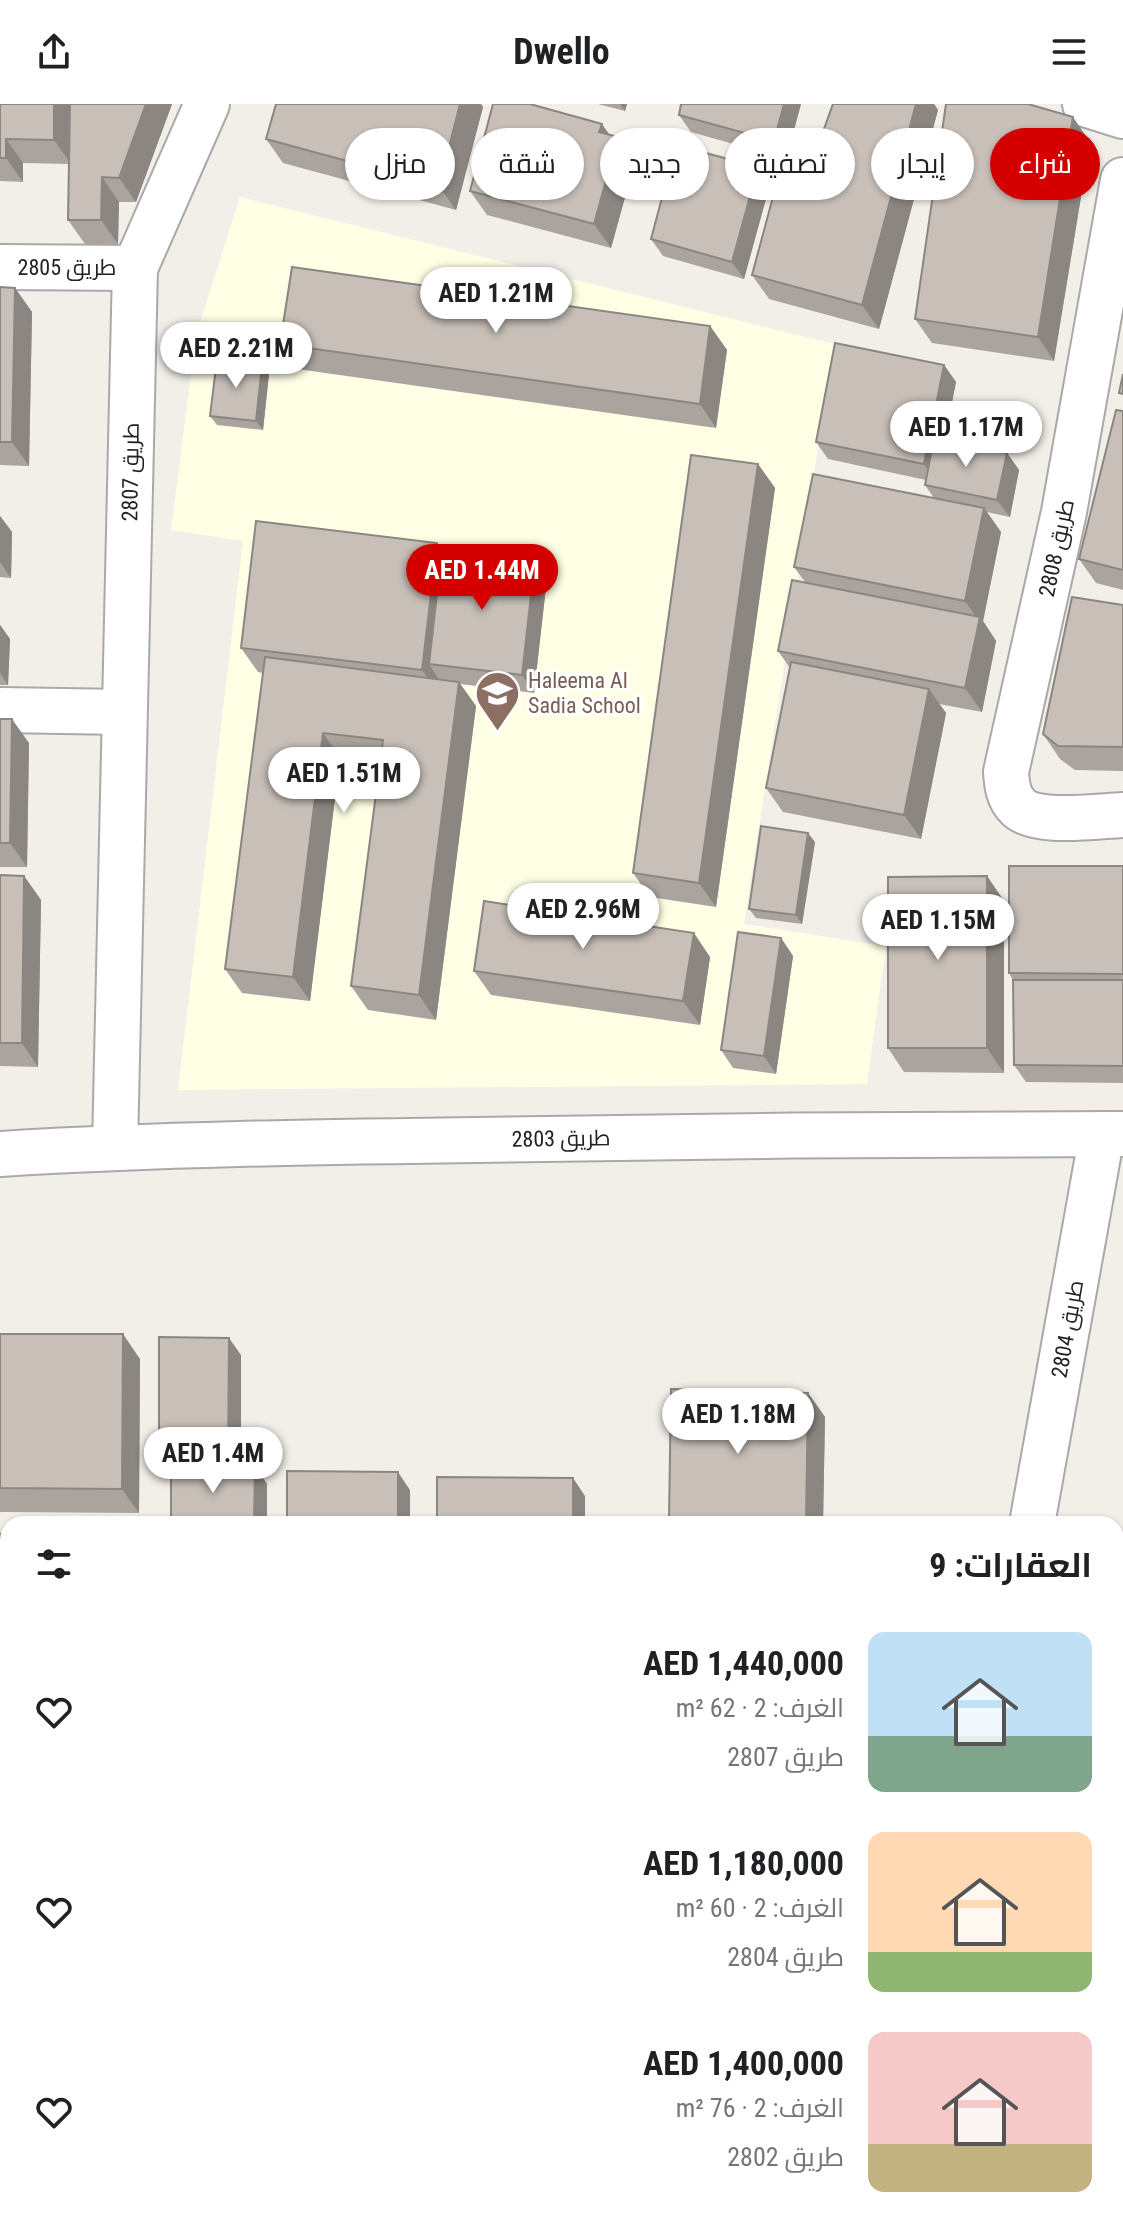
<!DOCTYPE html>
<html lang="ar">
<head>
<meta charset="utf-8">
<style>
  :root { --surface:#fff; --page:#f2f2f2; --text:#202124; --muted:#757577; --accent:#d40000 }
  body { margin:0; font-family:"Roboto Condensed",Cairo,sans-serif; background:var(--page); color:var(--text); direction:rtl; height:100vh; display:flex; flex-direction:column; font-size:30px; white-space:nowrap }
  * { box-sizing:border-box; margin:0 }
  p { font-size:26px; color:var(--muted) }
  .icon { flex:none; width:44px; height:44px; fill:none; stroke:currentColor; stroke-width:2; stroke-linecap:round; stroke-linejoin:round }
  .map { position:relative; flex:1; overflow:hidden; direction:ltr }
  .details { position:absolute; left:0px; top:1412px; width:1124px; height:714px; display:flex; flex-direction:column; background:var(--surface); border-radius:24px 24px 0 0; box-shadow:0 2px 6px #0004; direction:rtl }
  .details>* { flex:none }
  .hud { position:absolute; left:24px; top:24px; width:1076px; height:72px; direction:rtl; display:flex; gap:16px }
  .price { position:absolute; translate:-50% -68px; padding:0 18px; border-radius:28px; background:#fff; color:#222; font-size:26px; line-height:52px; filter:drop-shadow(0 2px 4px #0008) }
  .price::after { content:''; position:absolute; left:50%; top:48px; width:24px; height:18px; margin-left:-12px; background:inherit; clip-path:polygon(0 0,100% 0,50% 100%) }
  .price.current { background:var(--accent); color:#fff }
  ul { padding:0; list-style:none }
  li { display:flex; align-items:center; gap:24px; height:200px; padding:0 32px }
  li span { display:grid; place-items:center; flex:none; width:224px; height:160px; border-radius:16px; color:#555 }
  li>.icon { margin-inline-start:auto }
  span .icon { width:96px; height:96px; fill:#fffc; stroke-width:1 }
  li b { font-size:34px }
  h2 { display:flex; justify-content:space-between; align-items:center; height:96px; padding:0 32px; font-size:34px }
  .pill { padding:0 28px; border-radius:36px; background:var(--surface); box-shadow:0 2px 6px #0004; font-size:28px; line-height:72px }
  .pill.current { background:var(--accent); color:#fff }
  header { display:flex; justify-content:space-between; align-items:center; height:104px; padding:0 32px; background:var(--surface); font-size:36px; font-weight:700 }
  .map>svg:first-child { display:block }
  .education { fill:#ffffe5 }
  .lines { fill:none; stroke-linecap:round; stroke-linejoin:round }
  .street-casing { stroke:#a9a9a9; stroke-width:48 }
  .street { stroke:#fff; stroke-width:44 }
  .wall { fill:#aba49e }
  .shaded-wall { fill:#8b8681 }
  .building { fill:#c7bfb8; stroke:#8b8681; stroke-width:2 }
  .labels { text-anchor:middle; stroke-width:6; stroke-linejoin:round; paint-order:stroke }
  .street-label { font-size:22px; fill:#222; stroke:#fff }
  .education-label { font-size:22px; fill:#785e54; stroke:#fff; text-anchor:start }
</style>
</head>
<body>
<header><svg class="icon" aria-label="menu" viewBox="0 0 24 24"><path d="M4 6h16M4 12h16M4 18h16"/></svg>Dwello<svg class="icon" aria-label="share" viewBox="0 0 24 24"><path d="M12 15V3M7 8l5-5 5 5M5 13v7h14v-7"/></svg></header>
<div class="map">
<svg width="1123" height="2125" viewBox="0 0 1123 2125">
  <rect width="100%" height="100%" fill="#f2efe9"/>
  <!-- education -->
  <polygon class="education" points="240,93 834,240 744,820 886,842 867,980 178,986 243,437 171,426 196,231"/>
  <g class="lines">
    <defs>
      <g id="street">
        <polyline points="1085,0 1123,12"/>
        <path d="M1123 76 1064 408 1006 668C1007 681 1008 693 1018 703 1037 721 1097 712 1123 711"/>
        <polyline points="0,163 135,164"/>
        <polyline points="0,606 124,608"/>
        <polyline points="115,1043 135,164 207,0"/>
        <path d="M0 1050C159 1040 318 1038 477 1036 692 1032 908 1030 1123 1030"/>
        <polyline points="1032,1420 1102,1030"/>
        <polyline points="0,1537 8,1537"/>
        <polyline points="1116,1762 1123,1762"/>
        <polyline points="1116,2067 1123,2067"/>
        <polyline points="0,2069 8,2069"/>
        <polyline points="169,2125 169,2118"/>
      </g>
    </defs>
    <!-- street casing -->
    <use href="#street" class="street-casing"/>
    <!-- street -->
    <use href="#street" class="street"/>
  </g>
  <!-- wall -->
  <g class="wall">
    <polygon points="0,0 172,0 136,98 119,98 118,140 85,140 68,116 69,60 23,59 23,78 0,77"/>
    <polygon points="276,0 481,0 483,3 456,106 283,59 266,35"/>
    <polygon points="598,0 627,0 625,7"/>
    <polygon points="681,0 801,0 786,55 691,28 679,11"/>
    <polygon points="833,0 934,0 938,6 879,225 769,195 752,171 808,69"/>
    <polygon points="610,31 635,57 611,144 487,111 470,87"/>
    <polygon points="1090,38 1054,257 932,239 915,215"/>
    <polygon points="758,63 770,80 744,175 663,152 651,135"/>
    <polygon points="0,183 15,184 32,208 29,362 0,361"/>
    <polygon points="710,222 727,246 716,324 297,265 280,240"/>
    <polygon points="944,261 956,278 944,336 1007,349 1019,366 1010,413 987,408 1001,428 983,517 996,537 982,608 939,600 946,609 921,735 783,708 766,684 790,564 778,547 805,478 794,463 934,394 925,381 926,376 828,355 816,338"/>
    <polygon points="269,270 263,326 217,321 210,312"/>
    <polygon points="1123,307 1123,486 1096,479 1079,455"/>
    <polygon points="758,360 775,384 716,803 650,793 633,769"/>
    <polygon points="0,412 12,428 11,474 0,473"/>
    <polygon points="437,439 442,446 535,456 547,474 534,589 460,580 476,602 436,916 368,906 351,882 380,658 340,653 310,897 242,889 225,865 263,569 258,568 241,544"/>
    <polygon points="1123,501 1123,667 1075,666 1060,655 1043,630"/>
    <polygon points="0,521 10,535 8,581 0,581"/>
    <polygon points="0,615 29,639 27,763 0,763"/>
    <polygon points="815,738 802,820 756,814 749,805"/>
    <polygon points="1123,762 1123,979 1026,978 1014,961 1013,876 1009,869"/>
    <polygon points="0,771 24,772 41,796 38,963 0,962"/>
    <polygon points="987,772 1004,797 1004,969 904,968 888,944"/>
    <polygon points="781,834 793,852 776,970 733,964 721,946"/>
    <polygon points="710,853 700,921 491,891 474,867"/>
    <polygon points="0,1230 140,1255 139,1409 0,1408"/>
    <polygon points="241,1251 241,1362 255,1363 267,1380 267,1420 171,1420 171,1372 159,1355"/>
    <polygon points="808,1289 825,1313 823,1420 673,1420 669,1414"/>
    <polygon points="0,1578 8,1589 8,1743 0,1743"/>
    <polygon points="0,1800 8,1800 8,2008 0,2007"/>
    <rect x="1116" y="1829" width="7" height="143"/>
  </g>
  <!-- shaded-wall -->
  <g class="shaded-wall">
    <polygon points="54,0 71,0 71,60 54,36"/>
    <polygon points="146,0 172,0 136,98 119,74"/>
    <polygon points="460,0 481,0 483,3 456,106 439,82"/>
    <polygon points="620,0 627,0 625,7"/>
    <polygon points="784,0 801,0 786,55 774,37"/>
    <polygon points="916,0 934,0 938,6 879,225 862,201"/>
    <polygon points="1073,13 1090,38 1054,257 1038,233"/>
    <polygon points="602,20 616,40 618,33 635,57 611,144 594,120 599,28"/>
    <polygon points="6,35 23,59 23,78 6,54"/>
    <polygon points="758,63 770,80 744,175 732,158"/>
    <polygon points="102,73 119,98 118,140 101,116"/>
    <polygon points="15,184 32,208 29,362 12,338"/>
    <polygon points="710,222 727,246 716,324 700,300"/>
    <polygon points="262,261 269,270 263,326 256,317"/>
    <polygon points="944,261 956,278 936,378 924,360"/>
    <polygon points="1007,349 1019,366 1010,413 997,396"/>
    <polygon points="758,360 775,384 716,803 699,779"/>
    <polygon points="984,404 1001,428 983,517 996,537 982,608 965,584 979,517 965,497"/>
    <polygon points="0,412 12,428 11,474 0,458"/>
    <polygon points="437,439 454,463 429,560 440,577 439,590 422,566"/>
    <polygon points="535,456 547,474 534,589 522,571"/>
    <polygon points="0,521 10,535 8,581 0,569"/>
    <polygon points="459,578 476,602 436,916 419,891"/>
    <polygon points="929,585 946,609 921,735 904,711"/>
    <polygon points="12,615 29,639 27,763 10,739"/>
    <polygon points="323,629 340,653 310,897 293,873"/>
    <polygon points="808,729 815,738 802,820 796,811"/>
    <polygon points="24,772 41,796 38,963 22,939"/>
    <polygon points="987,772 1004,797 1004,969 987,944"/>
    <polygon points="694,829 710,853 700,921 683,897"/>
    <polygon points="781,834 793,852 776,970 764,952"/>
    <polygon points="123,1230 140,1255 139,1409 122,1385"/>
    <polygon points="229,1234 241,1251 241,1373 228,1356"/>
    <polygon points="808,1289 825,1313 823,1420 808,1420 806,1418"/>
    <polygon points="255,1363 267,1380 267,1420 254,1420"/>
    <polygon points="398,1368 410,1386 410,1420 398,1420"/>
    <polygon points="573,1374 585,1392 585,1420 573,1420"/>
    <polygon points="0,1428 3,1432 3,1464 0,1460"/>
    <polygon points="0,1578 8,1589 8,1730 0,1719"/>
    <polygon points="108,2118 128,2118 129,2125 108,2125"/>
    <rect x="268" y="2118" width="6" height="7"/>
    <rect x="513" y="2118" width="6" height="7"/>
    <rect x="729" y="2118" width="6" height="7"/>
    <polygon points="979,2118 993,2118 994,2125 980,2125"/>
    <polygon points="1037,2118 1047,2118 1050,2122 1050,2125 1037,2125"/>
  </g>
  <!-- building -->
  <g class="building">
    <polygon points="0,0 54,0 54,36 6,35 6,54 0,54"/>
    <polygon points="70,0 146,0 119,74 102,73 101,116 68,116"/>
    <polygon points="276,0 460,0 439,82 266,35"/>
    <polygon points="493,0 530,0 602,20 599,28 618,33 594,120 470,87"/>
    <polygon points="681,0 784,0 774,37 679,11"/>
    <polygon points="833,0 916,0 862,201 752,171 781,63 808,69"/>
    <polygon points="946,0 1028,0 1073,13 1038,233 915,215"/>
    <polygon points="676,41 758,63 732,158 651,135"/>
    <polygon points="292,163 710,222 700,300 280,240"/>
    <polygon points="0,183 15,184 12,338 0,338"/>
    <polygon points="835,239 944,261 924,360 816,338"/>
    <polygon points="217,255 262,261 256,317 210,312"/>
    <polygon points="1123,270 1123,290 1119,289"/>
    <polygon points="1116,306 1123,307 1123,466 1079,455"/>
    <polygon points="934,334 1007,349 997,396 925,381"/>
    <polygon points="691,351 758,360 699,779 633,769"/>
    <polygon points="813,370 984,404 965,497 794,463"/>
    <polygon points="256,417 437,439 422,566 241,544"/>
    <polygon points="442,446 535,456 522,571 429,560"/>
    <polygon points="792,476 980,513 965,584 778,547"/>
    <polygon points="1072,493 1123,501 1123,643 1058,642 1043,630"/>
    <polygon points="265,553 459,578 419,891 351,882 383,636 323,629 293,873 225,865"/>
    <polygon points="791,558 929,585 904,711 766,684"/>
    <polygon points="0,615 12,615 10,739 0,739"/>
    <polygon points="761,722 808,729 796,811 749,805"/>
    <polygon points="1009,762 1123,762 1123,870 1009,869"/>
    <polygon points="0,771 24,772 22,939 0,939"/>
    <polygon points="987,772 987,944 888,944 888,773"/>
    <polygon points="484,797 694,829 683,897 474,867"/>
    <polygon points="738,828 781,834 764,952 721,946"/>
    <polygon points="1013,876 1123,876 1123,962 1014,961"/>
    <polygon points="0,1230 123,1230 122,1385 0,1384"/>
    <polygon points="159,1233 229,1234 228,1356 159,1355"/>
    <polygon points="671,1285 808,1289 806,1418 669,1414"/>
    <polygon points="171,1361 255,1363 254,1420 171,1420"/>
    <polygon points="287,1367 398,1368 398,1420 287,1420"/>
    <polygon points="437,1373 573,1374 573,1420 437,1420"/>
    <rect x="0" y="1800" width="8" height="179"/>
    <rect x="1116" y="1829" width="7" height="126"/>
    <polygon points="0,2087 8,2087 8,2118 108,2118 108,2125 0,2125"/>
    <rect x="219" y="2118" width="49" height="7"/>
    <rect x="466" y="2118" width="47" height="7"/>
    <rect x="689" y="2118" width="40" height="7"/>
    <polygon points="912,2118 979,2118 980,2125 912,2125"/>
    <rect x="996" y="2118" width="41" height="7"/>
  </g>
  <!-- icons -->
  <defs>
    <symbol id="school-pin" viewBox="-11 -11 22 30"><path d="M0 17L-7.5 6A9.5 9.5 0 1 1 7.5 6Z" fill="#8d6e63" stroke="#fff"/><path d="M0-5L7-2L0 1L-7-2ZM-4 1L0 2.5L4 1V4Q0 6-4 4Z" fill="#fff"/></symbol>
  </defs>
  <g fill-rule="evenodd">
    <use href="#school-pin" x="472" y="564" width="51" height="69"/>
  </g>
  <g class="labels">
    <!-- street labels -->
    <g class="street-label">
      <text x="67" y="171">طريق 2805</text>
      <text transform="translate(130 368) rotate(-89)" y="8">طريق 2807</text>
      <text transform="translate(1056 444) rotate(-78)" y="8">طريق 2808</text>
      <text transform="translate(561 1034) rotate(-1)" y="8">طريق 2803</text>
      <text transform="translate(1067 1225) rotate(-80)" y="8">طريق 2804</text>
    </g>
    <!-- education labels -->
    <g class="education-label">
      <text x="528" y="584">Haleema Al<tspan x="528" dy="25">Sadia School</tspan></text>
    </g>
  </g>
</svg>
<b class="price" style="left:496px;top:231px">AED 1.21M</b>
<b class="price" style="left:236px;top:286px">AED 2.21M</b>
<b class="price" style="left:966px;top:365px">AED 1.17M</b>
<b class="price current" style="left:482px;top:508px">AED 1.44M</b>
<b class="price" style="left:344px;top:711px">AED 1.51M</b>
<b class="price" style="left:583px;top:847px">AED 2.96M</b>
<b class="price" style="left:938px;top:858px">AED 1.15M</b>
<b class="price" style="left:738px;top:1352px">AED 1.18M</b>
<b class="price" style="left:213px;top:1391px">AED 1.4M</b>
<div class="hud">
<a class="pill current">شراء</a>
<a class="pill">إيجار</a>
<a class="pill">تصفية</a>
<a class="pill">جديد</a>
<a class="pill">شقة</a>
<a class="pill">منزل</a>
</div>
<section class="details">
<h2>العقارات: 9<svg class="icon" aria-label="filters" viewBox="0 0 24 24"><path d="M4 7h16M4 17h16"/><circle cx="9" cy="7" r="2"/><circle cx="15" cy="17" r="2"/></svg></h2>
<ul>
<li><span style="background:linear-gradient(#bfe0f5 65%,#7fa58c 0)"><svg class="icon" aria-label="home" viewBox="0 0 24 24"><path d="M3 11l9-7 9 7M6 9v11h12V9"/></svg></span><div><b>AED 1,440,000</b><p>الغرف: 2 · 62 m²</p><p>طريق 2807</p></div><svg class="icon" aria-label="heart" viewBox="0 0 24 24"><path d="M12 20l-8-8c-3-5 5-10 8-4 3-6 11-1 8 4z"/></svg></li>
<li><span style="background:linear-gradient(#ffd9b3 75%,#8fb573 0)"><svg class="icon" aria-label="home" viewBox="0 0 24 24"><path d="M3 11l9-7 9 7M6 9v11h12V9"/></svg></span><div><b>AED 1,180,000</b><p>الغرف: 2 · 60 m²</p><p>طريق 2804</p></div><svg class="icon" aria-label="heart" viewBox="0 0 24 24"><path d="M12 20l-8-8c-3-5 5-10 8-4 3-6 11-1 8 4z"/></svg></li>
<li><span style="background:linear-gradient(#f6c9c9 70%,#c2b280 0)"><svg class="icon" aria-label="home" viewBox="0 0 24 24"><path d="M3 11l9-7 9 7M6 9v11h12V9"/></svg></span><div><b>AED 1,400,000</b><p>الغرف: 2 · 76 m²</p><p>طريق 2802</p></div><svg class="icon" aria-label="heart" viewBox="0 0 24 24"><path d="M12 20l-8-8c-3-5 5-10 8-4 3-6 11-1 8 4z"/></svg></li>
</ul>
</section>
</div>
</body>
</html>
